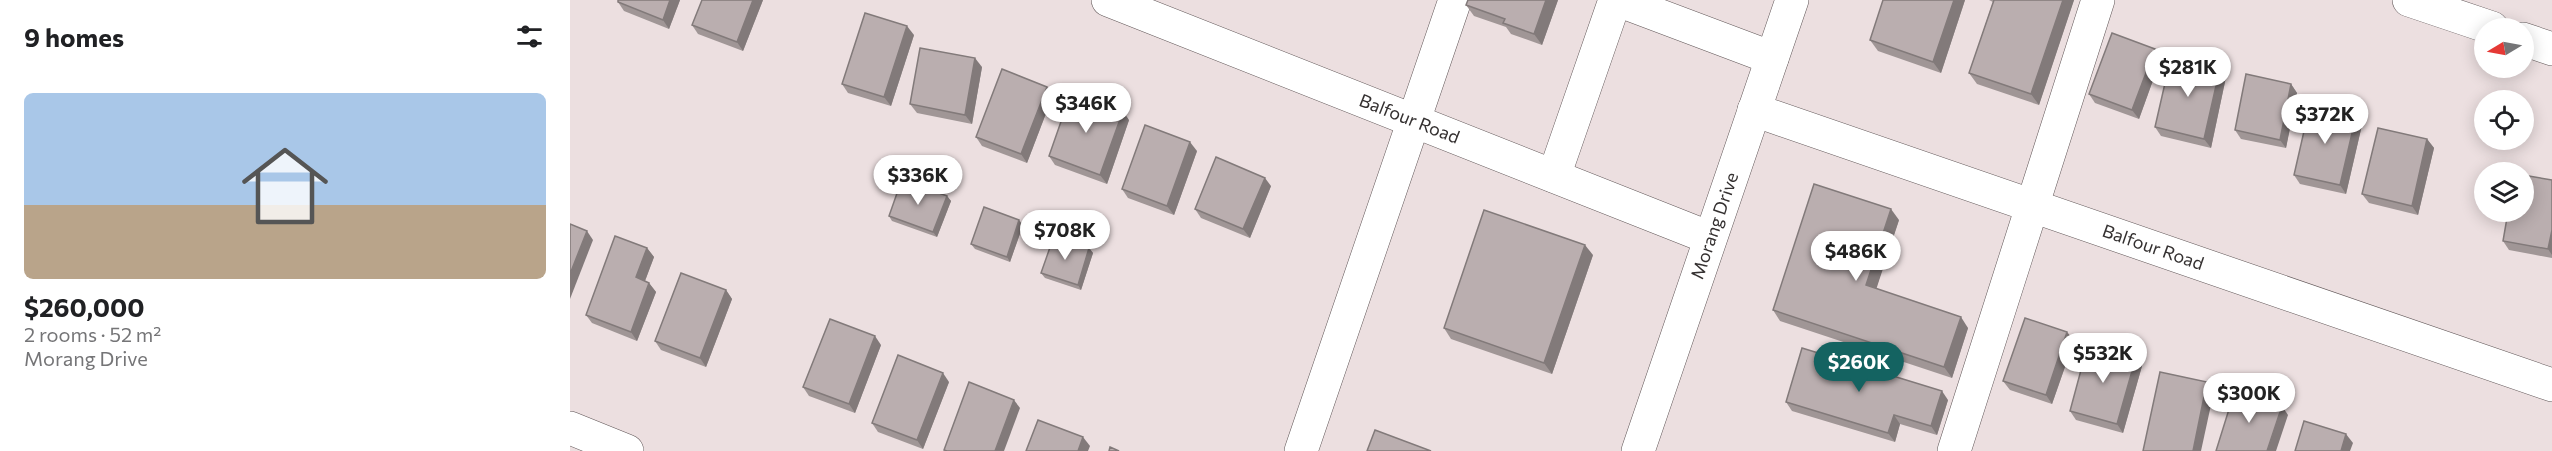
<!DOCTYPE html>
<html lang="en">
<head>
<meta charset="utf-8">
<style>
  :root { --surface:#fff; --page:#f6f6f6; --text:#202124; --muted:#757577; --line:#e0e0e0; --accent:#146361 }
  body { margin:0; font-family:Commissioner,sans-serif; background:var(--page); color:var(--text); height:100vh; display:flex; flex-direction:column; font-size:22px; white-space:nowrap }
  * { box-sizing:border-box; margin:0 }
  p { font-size:20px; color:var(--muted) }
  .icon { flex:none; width:33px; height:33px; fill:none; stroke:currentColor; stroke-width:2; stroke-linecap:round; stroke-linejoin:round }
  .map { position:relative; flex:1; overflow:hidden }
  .details { display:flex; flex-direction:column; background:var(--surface); width:570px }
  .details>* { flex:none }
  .needle { width:39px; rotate:260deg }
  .tools { position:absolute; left:1904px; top:18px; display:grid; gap:12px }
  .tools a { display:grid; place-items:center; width:60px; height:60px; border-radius:50%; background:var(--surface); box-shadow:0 3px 15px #0003; font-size:30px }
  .price { position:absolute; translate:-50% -51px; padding:0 14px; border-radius:21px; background:#fff; color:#222; font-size:20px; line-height:39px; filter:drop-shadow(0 2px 3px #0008) }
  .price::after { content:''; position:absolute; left:50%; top:36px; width:18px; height:14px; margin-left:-9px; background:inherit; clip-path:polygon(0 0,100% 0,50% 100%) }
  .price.on { background:var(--accent); color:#fff }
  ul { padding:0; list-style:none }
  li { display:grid; align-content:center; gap:12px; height:318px; padding:0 24px }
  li+li { border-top:2px solid var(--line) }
  li span { display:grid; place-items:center; height:186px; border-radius:9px; color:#555 }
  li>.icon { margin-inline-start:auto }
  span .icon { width:108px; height:108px; fill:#fffc; stroke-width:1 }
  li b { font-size:26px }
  h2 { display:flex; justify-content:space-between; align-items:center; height:72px; padding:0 24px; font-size:26px }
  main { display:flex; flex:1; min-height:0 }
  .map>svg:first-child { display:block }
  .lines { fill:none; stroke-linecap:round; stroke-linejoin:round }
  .minor-casing { stroke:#615758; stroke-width:34 }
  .minor { stroke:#fff; stroke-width:33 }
  .wall { fill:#a09696 }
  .shaded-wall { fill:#827a7a }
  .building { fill:#baaeaf; stroke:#827a7a; stroke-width:1.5 }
  .labels { text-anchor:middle; stroke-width:4.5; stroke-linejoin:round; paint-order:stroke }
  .street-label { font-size:18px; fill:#343030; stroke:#fff }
</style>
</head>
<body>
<main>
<section class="details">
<h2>9 homes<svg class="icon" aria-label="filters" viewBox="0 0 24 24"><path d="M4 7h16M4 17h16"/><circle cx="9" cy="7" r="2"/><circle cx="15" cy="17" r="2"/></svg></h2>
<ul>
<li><span style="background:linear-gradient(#a9c7e8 60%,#b9a48a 0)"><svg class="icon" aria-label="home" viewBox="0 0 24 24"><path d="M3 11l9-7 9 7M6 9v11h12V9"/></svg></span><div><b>$260,000</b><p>2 rooms · 52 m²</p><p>Morang Drive</p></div></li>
</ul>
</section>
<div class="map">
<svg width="1982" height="451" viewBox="0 0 1982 451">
  <rect width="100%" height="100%" fill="#ecdfe0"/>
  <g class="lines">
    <defs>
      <g id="minor">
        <path id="s1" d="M538 0 1140 238"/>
        <polyline points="1048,0 1202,58"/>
        <polyline points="1839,0 1922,28"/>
        <polyline points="1953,39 1982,49"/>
        <path id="s2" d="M1184 110 1982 385"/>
        <polyline points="984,176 1045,0"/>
        <polyline points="0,428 57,451"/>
        <polyline points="731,451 885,0"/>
        <path id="s3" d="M1068 451 1222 0"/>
        <polyline points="1384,451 1528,0"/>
      </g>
    </defs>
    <!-- minor casing -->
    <use href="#minor" class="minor-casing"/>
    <!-- minor -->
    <use href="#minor" class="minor"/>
  </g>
  <!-- wall -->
  <g class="wall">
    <polygon points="48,0 110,0 99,29 54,11 48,2"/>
    <polygon points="193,0 173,51 128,34 122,25"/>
    <polygon points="988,0 972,45 941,34 936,27 904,16 896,5"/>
    <polygon points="1395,0 1371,73 1308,51 1300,40"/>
    <polygon points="1419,0 1504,0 1469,105 1407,84 1399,73 1423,2"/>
    <polygon points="344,35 321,106 278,93 272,84"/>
    <polygon points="1591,58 1569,119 1525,103 1519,94"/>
    <polygon points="412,67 402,124 347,113 340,104"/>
    <polygon points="1650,68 1656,77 1641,148 1591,136 1585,127"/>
    <polygon points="1721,84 1727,93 1716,148 1671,139 1665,130"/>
    <polygon points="477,87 483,95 457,163 412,146 406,137"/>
    <polygon points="1786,116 1792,125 1776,194 1730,184 1724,175"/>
    <polygon points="559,120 537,184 485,165 479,156"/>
    <polygon points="1857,139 1864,148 1848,215 1799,203 1792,194"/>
    <polygon points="627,151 604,215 558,198 552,189"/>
    <polygon points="1982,180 1982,258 1939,250 1933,241"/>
    <polygon points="701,186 680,238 631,218 625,209"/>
    <polygon points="377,196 381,201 367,237 322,221 319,216"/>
    <polygon points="1329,220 1306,288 1398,328 1382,378 1210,321 1203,310"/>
    <polygon points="453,225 440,262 405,249 401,244"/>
    <polygon points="77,248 84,257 75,281 79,283 86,292 67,341 22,323 16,315"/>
    <polygon points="519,248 523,253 511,290 475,278 471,273"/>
    <polygon points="1023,255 982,374 881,339 874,328"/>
    <polygon points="156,290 162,299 136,367 91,350 85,341"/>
    <polygon points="1497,332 1504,341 1482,404 1440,390 1433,381"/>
    <polygon points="311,345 285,413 239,396 233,387"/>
    <polygon points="1566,357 1572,366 1553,433 1506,420 1500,411"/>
    <polygon points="379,382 353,449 308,432 302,423"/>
    <polygon points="1378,400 1367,435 1330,424 1325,442 1222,411 1216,402"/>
  </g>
  <!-- shaded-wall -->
  <g class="shaded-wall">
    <polygon points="100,0 110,0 99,29 93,20"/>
    <polygon points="183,0 193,0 173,51 167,42"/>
    <polygon points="976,0 988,0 972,45 964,34"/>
    <polygon points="1384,0 1395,0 1371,73 1363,62"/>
    <polygon points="1493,0 1504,0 1469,105 1461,94"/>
    <polygon points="337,26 344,35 321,106 314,97"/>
    <polygon points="1585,49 1591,58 1569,119 1562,110"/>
    <polygon points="405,58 412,67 402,124 395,115"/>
    <polygon points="1650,68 1656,77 1641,148 1634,139"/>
    <polygon points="1721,84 1727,93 1716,148 1710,140"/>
    <polygon points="477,87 483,95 457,163 451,154"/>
    <polygon points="553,111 559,120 537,184 530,175"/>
    <polygon points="1786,116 1792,125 1776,194 1770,185"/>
    <polygon points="1857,139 1864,148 1848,215 1842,206"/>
    <polygon points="620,142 627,151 604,215 597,206"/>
    <polygon points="695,178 701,186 680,238 673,229"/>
    <polygon points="377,196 381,201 367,237 363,232"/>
    <polygon points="1321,209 1329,220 1304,296 1296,285"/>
    <polygon points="449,220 453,225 440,262 437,257"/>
    <polygon points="1982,230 1982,255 1978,249"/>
    <polygon points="17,231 23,240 0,299 0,274"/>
    <polygon points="1015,245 1023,255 982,374 974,363"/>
    <polygon points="77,248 84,257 73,286 66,277"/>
    <polygon points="519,248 523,253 511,290 508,285"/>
    <polygon points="79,283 86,292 67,341 61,332"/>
    <polygon points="156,290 162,299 136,367 130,358"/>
    <polygon points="1391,317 1398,328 1382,378 1374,367"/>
    <polygon points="1497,332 1504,341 1482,404 1476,395"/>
    <polygon points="305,336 311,345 285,413 279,404"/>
    <polygon points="1566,357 1572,366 1553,433 1547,424"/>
    <polygon points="373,373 379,382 353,449 347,440"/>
    <polygon points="1637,382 1644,391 1631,451 1623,451"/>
    <polygon points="1372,391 1378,400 1367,435 1361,426"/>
    <polygon points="444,400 450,408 434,451 425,451"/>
    <polygon points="1712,406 1718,415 1706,451 1697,451"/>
    <polygon points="1324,415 1330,424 1325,442 1318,433"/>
    <polygon points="1776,434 1783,443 1780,451 1771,451"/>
    <polygon points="513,437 520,446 518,451 508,451"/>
  </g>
  <!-- building -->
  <g class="building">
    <polygon points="48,0 100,0 93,20 48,2"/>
    <polygon points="132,0 183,0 167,42 122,25"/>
    <polygon points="898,0 976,0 964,34 933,23 935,19 896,5"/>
    <polygon points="1313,0 1384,0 1363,62 1300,40"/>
    <polygon points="1424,0 1493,0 1461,94 1399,73"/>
    <polygon points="295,13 337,26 314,97 272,84"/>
    <polygon points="1542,33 1585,49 1562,110 1519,94"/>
    <polygon points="350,48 405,58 395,115 340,104"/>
    <polygon points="1601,57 1650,68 1634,139 1585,127"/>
    <polygon points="432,69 477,87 451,154 406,137"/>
    <polygon points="1676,74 1721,84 1710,140 1665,130"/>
    <polygon points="501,93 553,111 530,175 479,156"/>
    <polygon points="1740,105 1786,116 1770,185 1724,175"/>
    <polygon points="575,125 620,142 597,206 552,189"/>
    <polygon points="1808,128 1857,139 1842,206 1792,194"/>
    <polygon points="646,157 695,178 673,229 625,209"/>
    <polygon points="1953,175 1982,180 1982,230 1978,249 1933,241 1938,212 1953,212"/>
    <polygon points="332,179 377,196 363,232 319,216"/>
    <polygon points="1244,184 1321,209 1296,285 1391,317 1374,367 1203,310"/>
    <polygon points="414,207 449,220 437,257 401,244"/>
    <polygon points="914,210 1015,245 974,363 874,328"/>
    <polygon points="0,224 17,231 0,274"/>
    <polygon points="45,236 77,248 66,277 79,283 61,332 16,315"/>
    <polygon points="484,236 519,248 508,285 471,273"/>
    <polygon points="111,273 156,290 130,358 85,341"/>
    <polygon points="1455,318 1497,332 1476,395 1433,381"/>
    <polygon points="260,319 305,336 279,404 233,387"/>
    <polygon points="1518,344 1566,357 1547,424 1500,411"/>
    <polygon points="1232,348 1372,391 1361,426 1324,415 1318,433 1216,402"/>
    <polygon points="328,355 373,373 347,440 302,423"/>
    <polygon points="1590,372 1637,382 1623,451 1573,451"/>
    <polygon points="399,382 444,400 425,451 377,451 374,450"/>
    <polygon points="1665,390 1712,406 1697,451 1646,451"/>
    <polygon points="468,420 513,437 508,451 456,451"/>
    <polygon points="1734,421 1776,434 1771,451 1725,451"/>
    <polygon points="805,430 861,451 797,451"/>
    <polygon points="540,447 549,451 539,451"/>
  </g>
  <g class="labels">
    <!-- street labels -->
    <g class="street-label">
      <text dy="6" stroke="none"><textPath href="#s1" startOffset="324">Balfour Road</textPath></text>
      <text dy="6" stroke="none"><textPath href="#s3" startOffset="238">Morang Drive</textPath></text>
      <text dy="6" stroke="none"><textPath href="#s2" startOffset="422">Balfour Road</textPath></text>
    </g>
  </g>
</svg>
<div class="tools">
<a><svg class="needle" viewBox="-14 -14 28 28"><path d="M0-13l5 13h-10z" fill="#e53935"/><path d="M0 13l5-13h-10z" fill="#757577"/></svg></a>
<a><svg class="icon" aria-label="locate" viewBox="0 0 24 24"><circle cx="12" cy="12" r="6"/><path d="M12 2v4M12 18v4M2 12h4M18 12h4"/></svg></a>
<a><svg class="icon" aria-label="layers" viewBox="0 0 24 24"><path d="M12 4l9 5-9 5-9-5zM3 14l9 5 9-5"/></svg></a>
</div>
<b class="price" style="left:1618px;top:98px">$281K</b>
<b class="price" style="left:516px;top:134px">$346K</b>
<b class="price" style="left:1755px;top:145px">$372K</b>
<b class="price" style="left:348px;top:206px">$336K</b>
<b class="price" style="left:495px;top:261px">$708K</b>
<b class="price" style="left:1286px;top:282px">$486K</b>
<b class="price" style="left:1533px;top:384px">$532K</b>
<b class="price on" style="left:1289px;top:393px">$260K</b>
<b class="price" style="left:1679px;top:424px">$300K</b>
</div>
</main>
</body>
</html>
